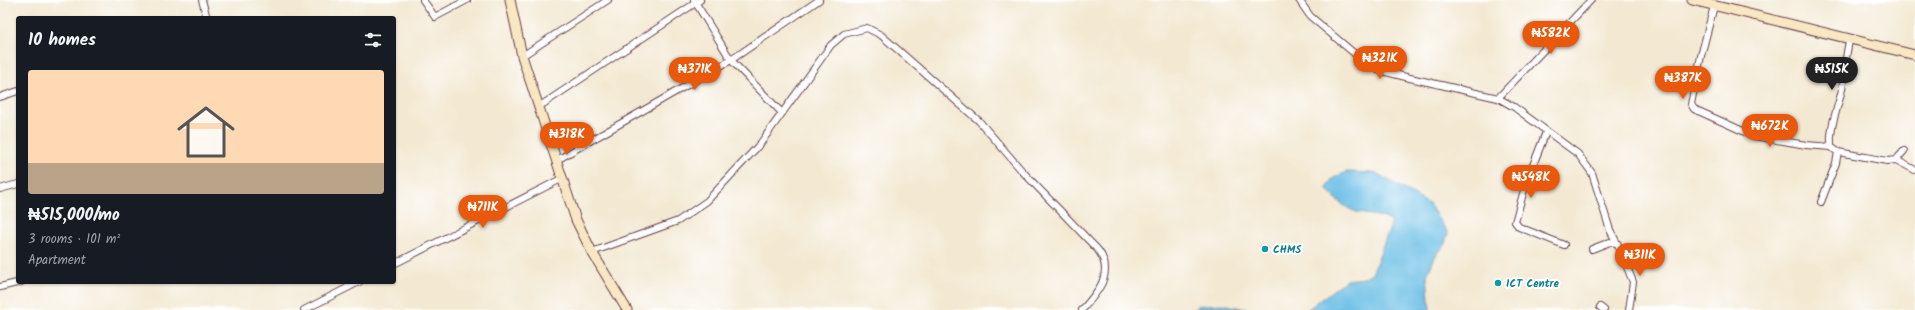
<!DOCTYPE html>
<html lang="en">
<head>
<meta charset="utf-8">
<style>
  :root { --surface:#171b24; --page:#20242c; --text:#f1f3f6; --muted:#9ea1a6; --accent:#ea580c }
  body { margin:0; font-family:Kalam,sans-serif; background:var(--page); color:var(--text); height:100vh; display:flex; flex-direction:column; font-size:15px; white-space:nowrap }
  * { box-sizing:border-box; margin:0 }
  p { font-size:13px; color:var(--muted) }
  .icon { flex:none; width:22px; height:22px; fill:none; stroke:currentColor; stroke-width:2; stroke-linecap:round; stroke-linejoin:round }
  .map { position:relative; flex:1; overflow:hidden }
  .details { position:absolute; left:16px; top:16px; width:380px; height:268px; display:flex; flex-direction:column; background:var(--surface); border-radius:4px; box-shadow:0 1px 3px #0004 }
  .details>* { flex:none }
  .price { position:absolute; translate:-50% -34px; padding:0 9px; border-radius:14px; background:var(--accent); color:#fff; font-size:13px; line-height:26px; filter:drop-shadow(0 1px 2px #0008) }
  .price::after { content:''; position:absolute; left:50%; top:24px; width:12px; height:9px; margin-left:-6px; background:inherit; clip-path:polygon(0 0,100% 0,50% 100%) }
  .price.active { background:#222; color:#fff }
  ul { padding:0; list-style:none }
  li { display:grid; align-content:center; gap:8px; height:212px; padding:0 12px }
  li span { display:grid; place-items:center; height:124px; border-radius:4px; color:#555 }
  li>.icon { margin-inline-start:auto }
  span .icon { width:72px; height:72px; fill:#fffc; stroke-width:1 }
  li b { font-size:17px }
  h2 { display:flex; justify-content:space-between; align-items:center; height:48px; padding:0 12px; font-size:17px }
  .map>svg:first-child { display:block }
  .water { fill:#69bee5; stroke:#5a6e88 }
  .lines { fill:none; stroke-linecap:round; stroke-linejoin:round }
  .street-casing { stroke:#633d44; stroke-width:8 }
  .secondary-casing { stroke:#633d44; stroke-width:11 }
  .street { stroke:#fff; stroke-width:6 }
  .secondary { stroke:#f9e7c3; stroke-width:9 }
  .culture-dot { fill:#0f9aa8; stroke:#fff; stroke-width:1.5 }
  .labels { text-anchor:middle; stroke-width:4; stroke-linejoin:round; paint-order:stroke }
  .culture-label { font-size:11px; font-weight:bold; fill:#0d838f; stroke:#fff; text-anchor:start }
</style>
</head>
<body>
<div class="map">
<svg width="1915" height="310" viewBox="0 0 1915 310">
  <rect width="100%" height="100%" fill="#fff"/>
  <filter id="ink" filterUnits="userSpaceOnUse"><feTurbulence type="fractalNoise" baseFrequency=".025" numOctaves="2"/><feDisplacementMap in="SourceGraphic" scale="8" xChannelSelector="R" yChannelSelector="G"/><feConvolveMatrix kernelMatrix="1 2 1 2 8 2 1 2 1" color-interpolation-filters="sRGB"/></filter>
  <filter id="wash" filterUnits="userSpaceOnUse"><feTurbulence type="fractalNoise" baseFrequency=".012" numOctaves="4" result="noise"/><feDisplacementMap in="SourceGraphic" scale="16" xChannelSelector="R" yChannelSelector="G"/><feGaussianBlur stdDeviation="0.9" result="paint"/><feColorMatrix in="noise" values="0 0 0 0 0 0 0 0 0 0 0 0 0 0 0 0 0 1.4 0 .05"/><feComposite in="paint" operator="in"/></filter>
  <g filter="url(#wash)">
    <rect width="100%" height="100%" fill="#f3e8d1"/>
    <!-- water -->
    <g class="water">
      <path d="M1346 172 1376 173 1429 204 1448 233 1444 246 1436 255 1427 275 1430 310H1307L1346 280 1365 278 1372 274 1392 222C1381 214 1369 216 1356 212 1344 207 1334 198 1327 189L1332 179Z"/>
      <polygon points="1222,304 1251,310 1193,310 1197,306"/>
    </g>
  </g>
  <g filter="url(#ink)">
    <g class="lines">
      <defs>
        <g id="street">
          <polyline points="202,0 207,18"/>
          <polyline points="423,0 435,17 467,0"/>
          <polyline points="694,0 731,60 782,113"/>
          <polyline points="1299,0 1310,16 1368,65 1382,71 1410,78 1498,98 1514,107 1578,154 1592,173 1610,230 1618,245 1610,242 1592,249"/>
          <polyline points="1714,6 1701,56 1691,104 1694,109 1754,136 1806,145 1831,147 1838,152 1887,161 1896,160 1904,151"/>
          <polyline points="522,56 608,0"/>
          <polyline points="0,97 18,91"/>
          <polyline points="1498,98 1591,0"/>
          <polyline points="540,106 700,0"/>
          <polyline points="1546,132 1526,183 1515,222 1519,227 1564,245"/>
          <path d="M1831 147C1829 126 1838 109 1842 89 1845 72 1845 55 1850 38"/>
          <polyline points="557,160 731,60 819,0"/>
          <polyline points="1896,160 1915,170"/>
          <polyline points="0,189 18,184"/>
          <polyline points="1821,202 1836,163 1838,152"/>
          <polyline points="1618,245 1633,282 1629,310"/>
          <path d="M592 252 678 221 707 201 760 144 831 45 844 34 867 28 881 35 979 121 1023 172 1098 250C1115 273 1098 292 1082 310"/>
          <polyline points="394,264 563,178"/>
          <polyline points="0,287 21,282"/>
          <polyline points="1600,307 1604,310"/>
          <polyline points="304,310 359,282"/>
        </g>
        <g id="secondary">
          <polyline points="510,0 522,56 576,220 592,252 627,310"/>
          <polyline points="1692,0 1915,55"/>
        </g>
      </defs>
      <!-- street casing -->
      <use href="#street" class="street-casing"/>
      <!-- secondary casing -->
      <use href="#secondary" class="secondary-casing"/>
      <!-- street -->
      <use href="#street" class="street"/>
      <!-- secondary -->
      <use href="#secondary" class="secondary"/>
    </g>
  </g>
  <!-- markers -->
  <g class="culture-dot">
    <circle cx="1265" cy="249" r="4"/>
    <circle cx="1498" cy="283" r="4"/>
  </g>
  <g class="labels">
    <!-- culture labels -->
    <g class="culture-label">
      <text x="1273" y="253">CHMS</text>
      <text x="1506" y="287">ICT Centre</text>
    </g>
  </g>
</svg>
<b class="price" style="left:1551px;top:55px">₦582K</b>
<b class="price" style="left:1380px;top:80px">₦321K</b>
<b class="price" style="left:695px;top:91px">₦371K</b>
<b class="price active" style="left:1832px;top:91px">₦515K</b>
<b class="price" style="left:1683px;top:100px">₦387K</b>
<b class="price" style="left:1770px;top:148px">₦672K</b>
<b class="price" style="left:567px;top:156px">₦318K</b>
<b class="price" style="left:1531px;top:199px">₦548K</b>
<b class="price" style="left:483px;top:229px">₦711K</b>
<b class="price" style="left:1640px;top:277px">₦311K</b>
<section class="details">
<h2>10 homes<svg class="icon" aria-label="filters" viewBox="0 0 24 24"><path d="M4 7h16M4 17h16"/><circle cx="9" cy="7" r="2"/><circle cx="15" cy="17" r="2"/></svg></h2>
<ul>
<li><span style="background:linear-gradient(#ffd9b3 75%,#b9a48a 0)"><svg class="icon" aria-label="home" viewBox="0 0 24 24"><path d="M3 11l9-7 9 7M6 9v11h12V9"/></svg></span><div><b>₦515,000/mo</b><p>3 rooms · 101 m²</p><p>Apartment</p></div></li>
</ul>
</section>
</div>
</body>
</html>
